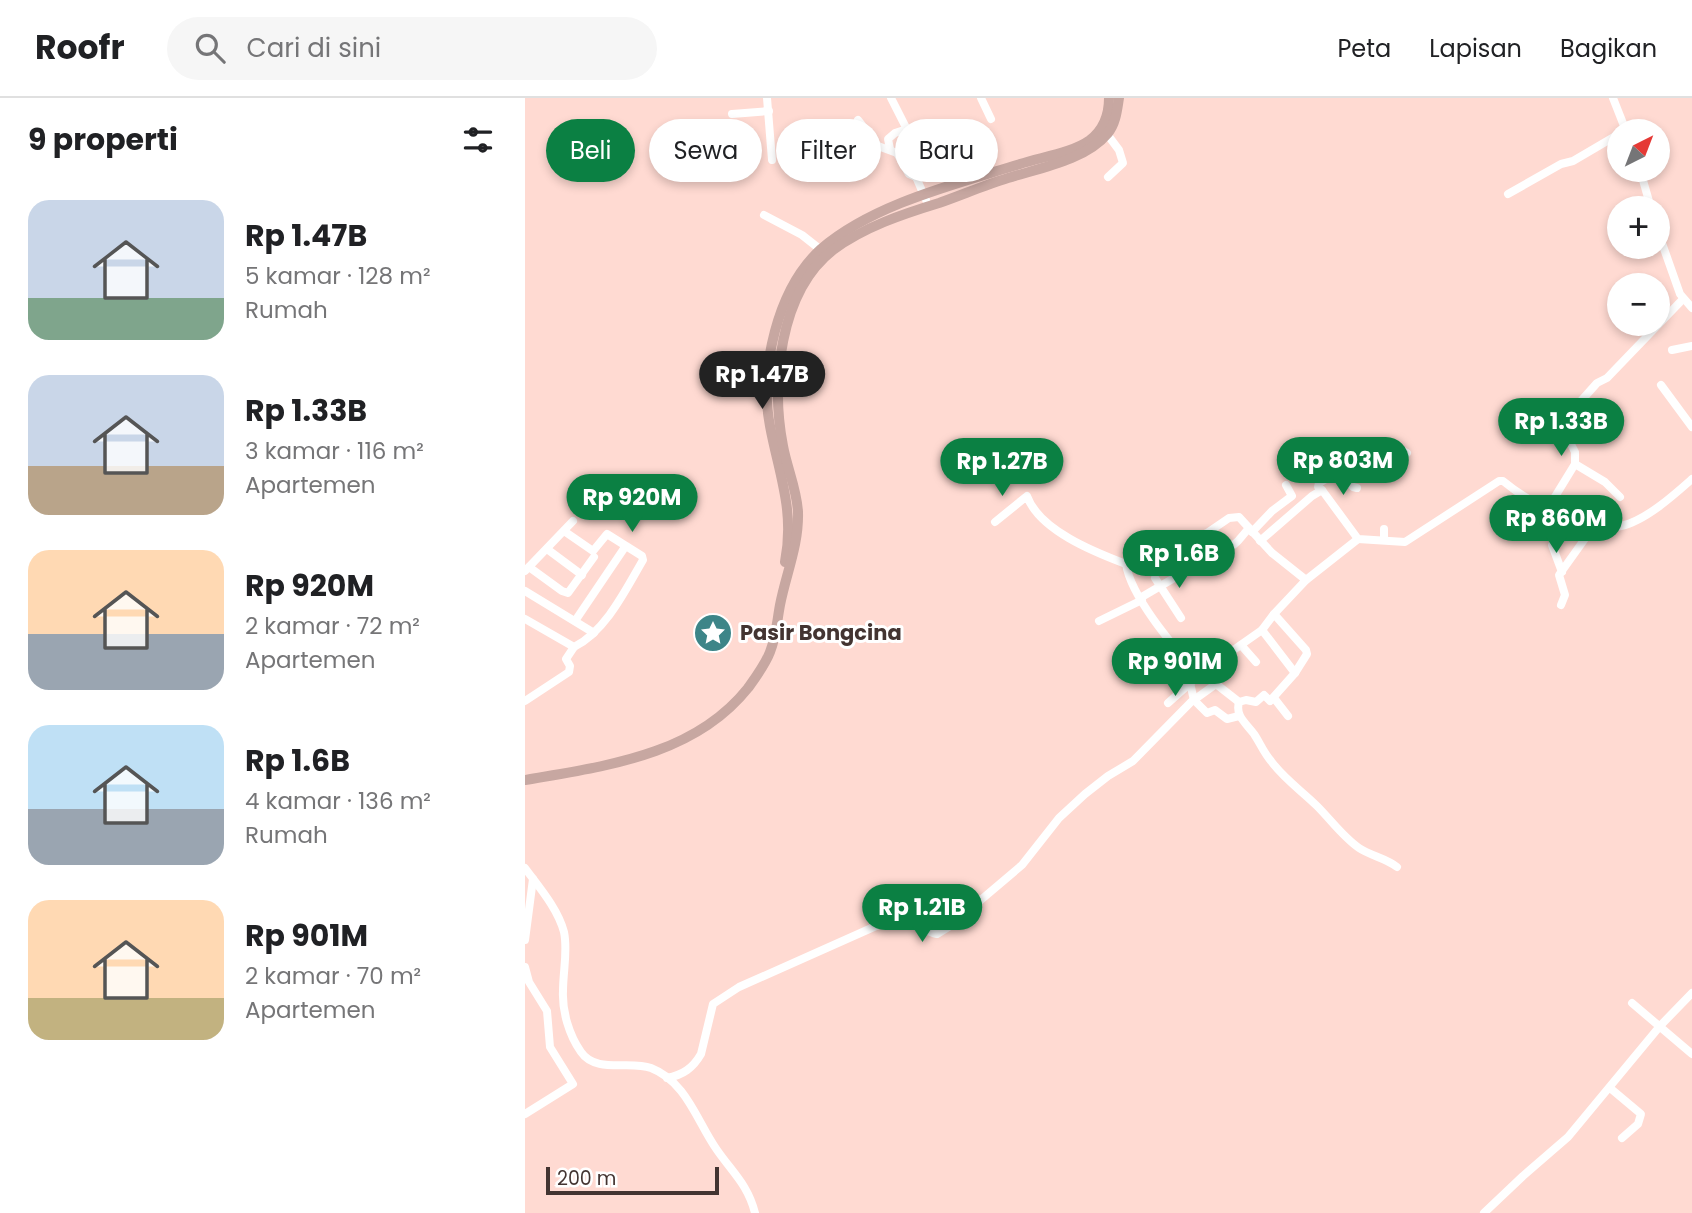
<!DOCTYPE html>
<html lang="id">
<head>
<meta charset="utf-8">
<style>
  :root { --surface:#fff; --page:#f6f6f6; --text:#202124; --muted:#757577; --line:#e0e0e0; --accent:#0b8043 }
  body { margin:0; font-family:Poppins,sans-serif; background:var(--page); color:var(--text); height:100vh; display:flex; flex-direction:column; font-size:26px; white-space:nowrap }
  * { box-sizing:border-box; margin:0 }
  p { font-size:23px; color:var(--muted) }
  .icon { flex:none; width:38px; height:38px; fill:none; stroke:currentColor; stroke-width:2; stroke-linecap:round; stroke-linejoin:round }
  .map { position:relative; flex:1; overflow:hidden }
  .details { display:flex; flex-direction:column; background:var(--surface); width:525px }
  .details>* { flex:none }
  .hud { position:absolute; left:21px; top:21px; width:665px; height:63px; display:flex; gap:14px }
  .needle { width:46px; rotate:42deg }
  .fabs { position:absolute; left:1082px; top:21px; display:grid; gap:14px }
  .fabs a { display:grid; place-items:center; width:63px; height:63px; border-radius:50%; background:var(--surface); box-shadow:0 4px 10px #0003; font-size:35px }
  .scale { position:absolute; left:21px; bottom:18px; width:173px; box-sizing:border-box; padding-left:7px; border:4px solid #433431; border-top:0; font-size:19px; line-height:24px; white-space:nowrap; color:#433431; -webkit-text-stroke:5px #fff; paint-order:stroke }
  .price { position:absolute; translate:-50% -60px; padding:0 16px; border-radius:24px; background:var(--accent); color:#fff; font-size:23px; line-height:46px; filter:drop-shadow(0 2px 4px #0008) }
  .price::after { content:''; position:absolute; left:50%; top:42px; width:21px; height:16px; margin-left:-10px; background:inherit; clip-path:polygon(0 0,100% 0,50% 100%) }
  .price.active { background:#222; color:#fff }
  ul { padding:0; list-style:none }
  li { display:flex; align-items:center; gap:21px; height:175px; padding:0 28px }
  li span { display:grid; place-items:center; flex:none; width:196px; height:140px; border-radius:21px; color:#555 }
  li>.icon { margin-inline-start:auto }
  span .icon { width:84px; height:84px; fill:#fffc; stroke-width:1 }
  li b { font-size:30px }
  h2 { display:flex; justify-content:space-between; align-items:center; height:84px; padding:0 28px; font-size:30px }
  .tag { padding:0 24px; border-radius:32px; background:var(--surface); box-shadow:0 4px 10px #0003; font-size:24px; line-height:63px }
  .tag.active { background:var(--accent); color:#fff }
  header { display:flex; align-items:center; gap:42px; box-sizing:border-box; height:98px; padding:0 35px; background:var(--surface); border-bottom:2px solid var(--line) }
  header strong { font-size:33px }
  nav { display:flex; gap:38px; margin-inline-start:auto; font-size:24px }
  .search { width:490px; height:63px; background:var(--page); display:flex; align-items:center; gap:18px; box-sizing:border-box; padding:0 24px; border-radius:38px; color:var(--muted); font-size:26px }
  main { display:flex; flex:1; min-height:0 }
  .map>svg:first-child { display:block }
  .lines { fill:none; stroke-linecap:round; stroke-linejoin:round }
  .minor { stroke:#fff; stroke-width:8 }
  .major { stroke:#c7a7a1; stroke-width:10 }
  .labels { text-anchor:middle; stroke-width:6; stroke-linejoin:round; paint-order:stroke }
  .poi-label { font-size:21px; font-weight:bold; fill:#433431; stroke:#fff; text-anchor:start }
</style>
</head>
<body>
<header>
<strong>Roofr</strong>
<div class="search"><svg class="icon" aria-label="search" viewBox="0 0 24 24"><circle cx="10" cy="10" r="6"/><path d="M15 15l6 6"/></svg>Cari di sini</div>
<nav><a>Peta</a><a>Lapisan</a><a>Bagikan</a></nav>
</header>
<main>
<section class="details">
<h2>9 properti<svg class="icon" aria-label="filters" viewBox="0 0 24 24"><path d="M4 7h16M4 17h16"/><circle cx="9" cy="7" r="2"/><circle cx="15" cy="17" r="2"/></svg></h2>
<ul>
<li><span style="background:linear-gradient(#c9d6e8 70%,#7fa58c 0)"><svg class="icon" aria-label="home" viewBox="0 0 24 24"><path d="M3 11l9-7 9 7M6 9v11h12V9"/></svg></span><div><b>Rp 1.47B</b><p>5 kamar · 128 m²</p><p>Rumah</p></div></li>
<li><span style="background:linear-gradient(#c9d6e8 65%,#b9a48a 0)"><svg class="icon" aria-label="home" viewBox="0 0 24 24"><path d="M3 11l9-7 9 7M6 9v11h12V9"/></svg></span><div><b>Rp 1.33B</b><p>3 kamar · 116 m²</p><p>Apartemen</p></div></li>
<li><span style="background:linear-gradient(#ffd9b3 60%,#9aa5b1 0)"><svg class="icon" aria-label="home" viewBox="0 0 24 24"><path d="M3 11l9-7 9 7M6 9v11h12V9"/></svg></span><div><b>Rp 920M</b><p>2 kamar · 72 m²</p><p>Apartemen</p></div></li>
<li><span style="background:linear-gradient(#bfe0f5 60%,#9aa5b1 0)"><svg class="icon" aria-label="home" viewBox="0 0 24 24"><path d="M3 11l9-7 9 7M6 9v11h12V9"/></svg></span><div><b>Rp 1.6B</b><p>4 kamar · 136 m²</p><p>Rumah</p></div></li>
<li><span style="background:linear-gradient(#ffd9b3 70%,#c2b280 0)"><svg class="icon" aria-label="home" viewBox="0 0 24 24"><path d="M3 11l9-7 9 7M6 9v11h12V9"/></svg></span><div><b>Rp 901M</b><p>2 kamar · 70 m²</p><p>Apartemen</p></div></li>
</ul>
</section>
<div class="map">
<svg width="1167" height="1115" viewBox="0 0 1167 1115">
  <rect width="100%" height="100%" fill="#ffdad2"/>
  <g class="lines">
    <!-- minor -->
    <g class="minor">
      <polyline points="242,0 247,62"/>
      <polyline points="366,0 396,59 397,73 391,79 401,102"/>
      <polyline points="456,0 466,21"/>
      <polyline points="1088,0 1101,33"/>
      <polyline points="207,16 244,13"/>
      <polyline points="333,22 353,48 372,55 384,76 391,79"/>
      <polyline points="582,36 594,52 598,65 583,79"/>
      <polyline points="365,51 363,41 370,35 382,31"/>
      <polyline points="1115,72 1126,110"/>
      <polyline points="983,96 1036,66 1048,63 1094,36"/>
      <polyline points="239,117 277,137 296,152"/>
      <polyline points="1132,131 1155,196 1167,210"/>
      <polyline points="1147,252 1167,248"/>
      <polyline points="1136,287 1167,329"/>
      <polyline points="1050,366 1080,384 1095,399"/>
      <polyline points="813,374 828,389 832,390"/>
      <path d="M797 392 793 389 794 385 813 374 824 362 828 363C849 347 858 339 882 355"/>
      <polyline points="1020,415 1050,366 1050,354 1037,329 1039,322 1072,285 1082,280 1158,201"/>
      <path d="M470 424 502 398C514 432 569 454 601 466L682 435 704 420 714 419 747 455 781 482"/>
      <polyline points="859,431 859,442"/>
      <polyline points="727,434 747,413 767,398 761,387"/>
      <path d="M735 443 787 398 797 392 833 441 880 444 974 383H978C1005 405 1060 437 1096 428 1120 423 1149 397 1167 381"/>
      <polyline points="22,451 57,477"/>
      <polyline points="691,462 713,443 724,430"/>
      <path d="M601 466C606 500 651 551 674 578"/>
      <polyline points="4,469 37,493 43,495 69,459"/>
      <polyline points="0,473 48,423"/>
      <polyline points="1037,474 1027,447 1042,420"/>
      <polyline points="630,480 656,520"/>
      <polyline points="0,493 69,535"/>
      <polyline points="615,500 656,476"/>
      <polyline points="1036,507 1040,497 1034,477 1069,428"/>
      <path d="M749 516 781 552 782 556 770 575 745 603 739 597 731 604 721 602 714 604C710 618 721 625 729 636 735 645 739 655 746 663 759 681 777 693 792 708 806 722 818 739 834 750 846 758 861 760 872 769"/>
      <path d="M0 521 49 549C81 533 101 491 118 462L117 458 82 436 68 453 39 433"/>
      <polyline points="50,523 100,449"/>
      <polyline points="574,523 617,502"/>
      <polyline points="737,532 770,575"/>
      <polyline points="716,547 731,564"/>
      <polyline points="680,572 691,586 714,604"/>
      <polyline points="665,585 669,602 682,615 690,612 702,621 714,618"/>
      <polyline points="749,600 763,618"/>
      <polyline points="0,603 44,574 45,568 41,561 49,549"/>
      <polyline points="643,605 680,572 737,532 749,516 781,482 833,441"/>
      <path d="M0 770C14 789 33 811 39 834 43 853 38 873 38 893 37 913 44 937 56 954 71 976 105 962 126 970 162 984 172 1024 192 1052 208 1075 223 1087 230 1115"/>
      <polyline points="0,842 8,781"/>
      <polyline points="0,869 4,884 22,913 25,949 48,986 0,1016"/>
      <polyline points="1107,905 1167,956"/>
      <path d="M142 980C158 977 168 970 176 956L188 906 214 889 369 820 408 835 412 836 425 828 497 767 534 720 560 696 583 678 608 663 666 604 691 586"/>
      <polyline points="1085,990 1116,1016 1113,1026 1097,1040"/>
      <polyline points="959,1115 998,1078 1043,1039 1135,928 1167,895"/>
    </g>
    <!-- major -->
    <g class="major">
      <path d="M260 464C270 413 254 376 245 328 234 272 252 191 296 151 348 106 431 86 495 66 516 59 547 55 565 42 578 32 584 16 584 0"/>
      <path d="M0 682C80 668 169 658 223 590 231 579 240 567 245 554 251 539 252 523 255 507 261 476 274 447 273 414 272 392 262 370 258 348 246 286 254 194 308 152 339 129 378 116 414 105 437 97 460 87 483 80 515 70 561 62 583 35 591 25 592 12 594 0"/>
    </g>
  </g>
  <!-- icons -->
  <defs>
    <symbol id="sight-disc" viewBox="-11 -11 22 22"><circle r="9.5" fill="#3d8588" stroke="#fff"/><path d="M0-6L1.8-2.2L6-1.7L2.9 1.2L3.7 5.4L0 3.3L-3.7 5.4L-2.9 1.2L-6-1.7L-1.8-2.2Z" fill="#fff"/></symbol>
  </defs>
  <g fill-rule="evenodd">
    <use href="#sight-disc" x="166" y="513" width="44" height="44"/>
  </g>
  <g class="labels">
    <!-- poi labels -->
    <g class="poi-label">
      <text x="215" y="542">Pasir Bongcina</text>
    </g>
  </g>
</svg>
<div class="fabs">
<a><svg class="needle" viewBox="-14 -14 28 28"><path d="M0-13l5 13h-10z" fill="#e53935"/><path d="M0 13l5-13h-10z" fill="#757577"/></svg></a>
<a>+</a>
<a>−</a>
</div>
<div class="scale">200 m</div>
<b class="price active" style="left:237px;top:313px">Rp 1.47B</b>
<b class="price" style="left:1036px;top:360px">Rp 1.33B</b>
<b class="price" style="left:818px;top:399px">Rp 803M</b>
<b class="price" style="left:477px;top:400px">Rp 1.27B</b>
<b class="price" style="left:107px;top:436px">Rp 920M</b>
<b class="price" style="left:1031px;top:457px">Rp 860M</b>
<b class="price" style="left:654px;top:492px">Rp 1.6B</b>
<b class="price" style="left:650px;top:600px">Rp 901M</b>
<b class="price" style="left:397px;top:846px">Rp 1.21B</b>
<div class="hud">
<a class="tag active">Beli</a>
<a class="tag">Sewa</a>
<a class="tag">Filter</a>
<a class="tag">Baru</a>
</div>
</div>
</main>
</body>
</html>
